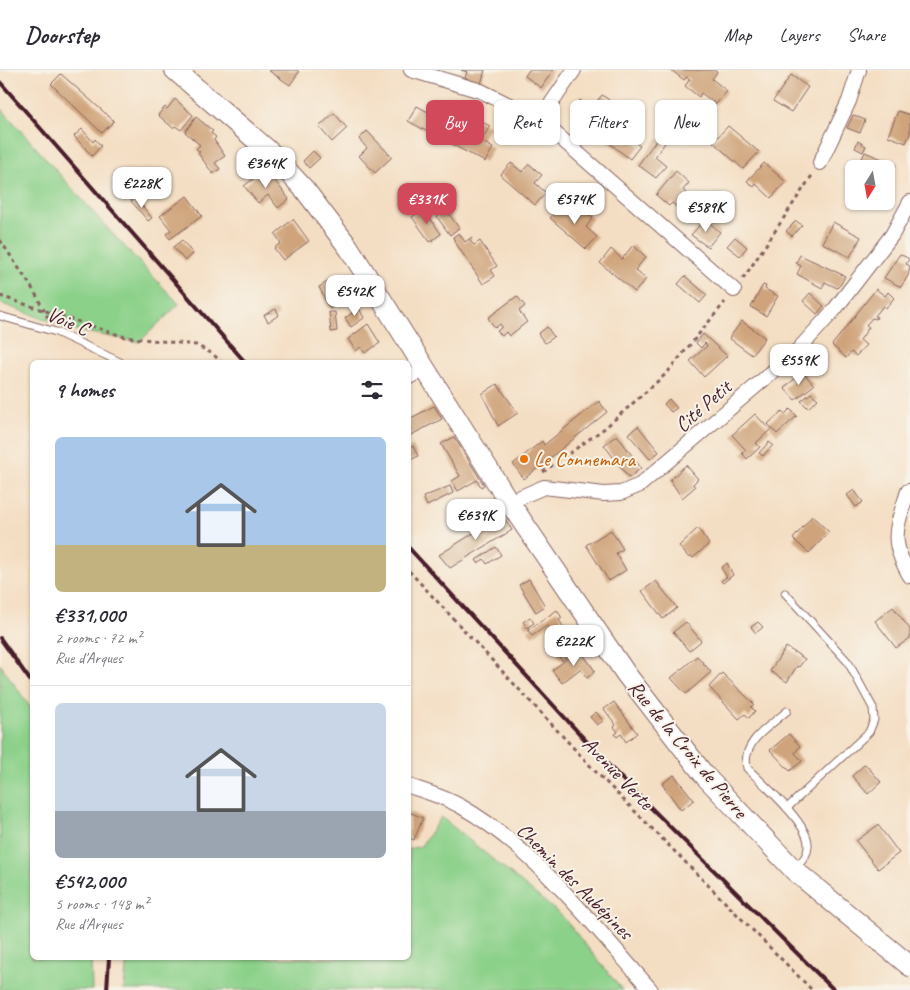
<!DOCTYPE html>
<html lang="en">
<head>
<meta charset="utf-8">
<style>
  :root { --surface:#fff; --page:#f2f2f3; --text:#2b2b33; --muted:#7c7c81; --line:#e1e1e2; --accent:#d1495b }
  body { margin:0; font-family:Caveat,sans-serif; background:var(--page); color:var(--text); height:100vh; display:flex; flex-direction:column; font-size:19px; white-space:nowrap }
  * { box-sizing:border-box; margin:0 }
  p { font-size:16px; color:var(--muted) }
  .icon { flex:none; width:28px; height:28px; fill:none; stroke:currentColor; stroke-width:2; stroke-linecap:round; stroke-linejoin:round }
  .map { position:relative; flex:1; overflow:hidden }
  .panel { position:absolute; left:30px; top:290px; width:381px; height:600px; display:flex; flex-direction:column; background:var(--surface); border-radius:8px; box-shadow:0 1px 4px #0004 }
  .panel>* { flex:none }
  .hud { position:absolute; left:426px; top:30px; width:409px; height:45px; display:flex; gap:10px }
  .needle { width:32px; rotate:191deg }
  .tools { position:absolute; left:845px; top:90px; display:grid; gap:10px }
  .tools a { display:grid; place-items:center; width:50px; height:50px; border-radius:8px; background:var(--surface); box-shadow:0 1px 4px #0004; font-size:25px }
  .price { position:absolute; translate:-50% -42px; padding:0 11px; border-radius:10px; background:#fff; color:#222; font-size:16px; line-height:32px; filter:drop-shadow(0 1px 2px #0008) }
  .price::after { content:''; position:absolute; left:50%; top:30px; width:15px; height:11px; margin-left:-8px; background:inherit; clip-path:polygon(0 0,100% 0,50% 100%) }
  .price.active { background:var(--accent); color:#fff }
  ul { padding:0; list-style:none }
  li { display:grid; align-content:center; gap:10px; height:265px; padding:0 25px }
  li+li { border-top:1px solid var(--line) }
  li span { display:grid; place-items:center; height:155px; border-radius:8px; color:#555 }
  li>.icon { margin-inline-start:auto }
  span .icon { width:90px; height:90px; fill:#fffc; stroke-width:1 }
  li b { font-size:21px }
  h2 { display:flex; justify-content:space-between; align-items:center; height:60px; padding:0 25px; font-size:21px }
  .chip { padding:0 18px; border-radius:8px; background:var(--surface); box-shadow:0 1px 4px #0004; font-size:18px; line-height:45px }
  .chip.active { background:var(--accent); color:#fff }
  header { display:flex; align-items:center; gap:30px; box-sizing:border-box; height:70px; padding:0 25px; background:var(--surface); border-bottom:1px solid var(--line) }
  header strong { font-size:24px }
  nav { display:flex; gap:28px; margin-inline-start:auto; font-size:18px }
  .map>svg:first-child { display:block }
  .green { fill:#8cd18a; stroke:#6b785a }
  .building { fill:#cfa47b }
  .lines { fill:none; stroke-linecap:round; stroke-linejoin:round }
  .lane-casing { stroke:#866260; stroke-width:9 }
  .street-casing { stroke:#866260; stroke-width:16 }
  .secondary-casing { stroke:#866260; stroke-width:22 }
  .path { stroke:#866260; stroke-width:3; stroke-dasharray:4 4; stroke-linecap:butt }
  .lane { stroke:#fff; stroke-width:7 }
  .street { stroke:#fff; stroke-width:14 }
  .secondary { stroke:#fff; stroke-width:20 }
  .rail { stroke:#4a1f2b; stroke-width:4 }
  .food-dot { fill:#e8710a; stroke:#f7f3e8; stroke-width:2 }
  .labels { text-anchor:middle; stroke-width:4; stroke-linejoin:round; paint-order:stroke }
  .street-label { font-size:21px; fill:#4a1f2b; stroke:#f7f3e8 }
  .food-label { font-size:21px; fill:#c56008; stroke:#f7f3e8; text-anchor:start }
</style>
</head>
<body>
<header>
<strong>Doorstep</strong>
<nav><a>Map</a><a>Layers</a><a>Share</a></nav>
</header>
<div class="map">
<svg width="910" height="920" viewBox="0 0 910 920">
  <rect width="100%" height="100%" fill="#f7f3e8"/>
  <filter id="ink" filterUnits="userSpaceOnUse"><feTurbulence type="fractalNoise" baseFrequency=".02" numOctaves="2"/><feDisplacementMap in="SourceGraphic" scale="10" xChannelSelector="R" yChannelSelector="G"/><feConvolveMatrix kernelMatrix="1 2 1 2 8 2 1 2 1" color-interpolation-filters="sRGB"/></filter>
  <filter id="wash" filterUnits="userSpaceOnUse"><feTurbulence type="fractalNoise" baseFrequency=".0096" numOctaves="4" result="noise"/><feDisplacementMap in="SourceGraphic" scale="20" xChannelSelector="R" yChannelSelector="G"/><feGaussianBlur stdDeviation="1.12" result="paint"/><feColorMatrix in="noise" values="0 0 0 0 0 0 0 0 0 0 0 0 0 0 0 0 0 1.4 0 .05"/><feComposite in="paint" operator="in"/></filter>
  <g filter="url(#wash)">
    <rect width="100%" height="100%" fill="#f4dec3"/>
    <!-- green -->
    <g class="green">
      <polygon points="0,37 109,160 179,234 139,272 74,260 0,233"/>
      <polygon points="0,594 32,640 32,888 91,888 92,920 0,920"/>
      <polygon points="441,747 562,846 622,920 124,920 127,888 409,888 409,779 421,776"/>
    </g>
    <g id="blocks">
      <!-- building -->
      <g class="building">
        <polygon points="268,0 297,0 299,2 290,15"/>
        <polygon points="461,0 485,0 481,14 465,8 467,2"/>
        <polygon points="529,0 553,0 541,18 525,6"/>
        <polygon points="671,0 714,0 717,2 712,9 727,21 716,34 701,23 699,27 685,16 690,9 687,7 684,10"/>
        <polygon points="61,4 114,51 102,63 51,14"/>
        <polygon points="791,5 808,17 791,42 773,31"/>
        <polygon points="602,25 609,30 588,57 570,43 580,30 591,39"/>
        <polygon points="175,29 193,45 181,60 175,56 173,58 158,45 165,37 167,39"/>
        <polygon points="435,33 443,38 430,63 408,51 417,36 430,43"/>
        <polygon points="898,41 910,45 910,64 906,73 888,66"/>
        <polygon points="334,43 347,58 332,72 319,57"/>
        <polygon points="627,44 640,55 630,69 640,76 630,89 595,62 604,49 616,58"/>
        <polygon points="853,45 865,50 860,63 847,58"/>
        <polygon points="196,47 213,61 211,63 216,67 214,70 225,86 215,93 220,99 213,104 198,83 200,82 196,79 200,75 185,62"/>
        <polygon points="474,48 490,56 481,71 493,78 485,92 446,71 454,56 465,63"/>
        <polygon points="728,56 759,82 743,99 713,72"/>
        <polygon points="82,59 93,72 95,69 101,76 92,86 74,66"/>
        <polygon points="367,61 392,87 375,103 359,86 367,78 359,69"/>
        <polygon points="658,68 665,73 655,87 666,96 656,108 638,95"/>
        <polygon points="858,71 866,76 863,82 855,78"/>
        <polygon points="313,81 320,88 309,98 303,91"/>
        <polygon points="865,82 896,95 886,114 886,99 857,99"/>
        <polygon points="511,93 522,102 529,94 542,105 535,113 546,123 535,135 500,105"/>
        <polygon points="764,93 786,112 771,128 756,114 754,117 747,111"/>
        <polygon points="266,99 289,129 278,138 268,125 258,133 244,116"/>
        <polygon points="676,101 689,113 683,120 697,133 686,145 672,133 669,136 656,125"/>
        <polygon points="122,109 136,125 130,130 117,114"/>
        <polygon points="187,126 202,146 170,169 166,164 171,160 160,146"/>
        <polygon points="437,127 444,136 434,144 428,134"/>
        <polygon points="136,128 152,148 148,151 131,131"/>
        <polygon points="561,136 573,146 580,137 593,148 586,157 597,167 586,179 550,148"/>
        <polygon points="424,139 441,164 430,172 412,147"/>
        <polygon points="446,140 459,158 450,165 437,147"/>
        <polygon points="293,149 309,171 283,190 274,178 281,173 275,164"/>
        <polygon points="705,149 720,162 708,177 691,165"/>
        <polygon points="796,151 802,155 792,166 786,161"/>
        <polygon points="833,152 861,167 850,187 822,173"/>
        <polygon points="459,163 465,172 472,167 470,171 474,175 480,171 497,196 491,200 495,206 483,214 455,172 453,167"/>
        <polygon points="735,167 747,177 740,186 727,176"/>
        <polygon points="182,170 193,184 185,191 173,177"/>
        <polygon points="633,175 646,187 635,200 646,209 635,222 600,193 611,179 622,189"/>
        <polygon points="900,184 909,189 906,194 910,196 908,206 901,217 884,208"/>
        <polygon points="800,185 845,206 841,214 837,218 825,212 822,218 797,204 801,196 796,193"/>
        <polygon points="685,206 707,225 700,233 678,214"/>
        <polygon points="334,208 348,228 330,239 319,217"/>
        <polygon points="763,215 766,216 765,219 778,226 766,246 751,237"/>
        <polygon points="876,219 885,226 888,222 894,228 886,238 883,236 875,246 877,247 876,249 872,248 866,255 869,257 860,270 866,275 856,286 851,282 846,288 832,275"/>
        <polygon points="810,223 824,236 817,244 803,231"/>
        <polygon points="517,226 525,236 519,241 527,252 509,266 506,262 502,266 497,261 502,257 500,254 495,258 488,248"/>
        <polygon points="357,234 364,248 351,257 345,248 356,240 353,236"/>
        <polygon points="276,239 279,245 268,252 264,245"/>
        <polygon points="329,242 335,242 337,261 331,262"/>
        <polygon points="742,251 765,268 752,285 729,268"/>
        <polygon points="368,254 380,273 365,283 361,277 356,281 348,269"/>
        <polygon points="547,257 554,267 545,273 538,264"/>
        <polygon points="703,264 727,286 704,307 690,291 707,276 705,273 701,278 696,273"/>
        <polygon points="803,302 814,315 795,330 784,318"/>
        <polygon points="497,314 518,343 498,356 482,324"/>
        <polygon points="811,323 818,329 808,338 801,331"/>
        <polygon points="669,329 677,338 671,342 664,334"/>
        <polygon points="599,331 607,342 524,409 513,394 542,371 544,375"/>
        <polygon points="434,336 442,349 409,366 409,349"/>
        <polygon points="790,339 797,346 777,364 768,354 782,341 785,344"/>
        <polygon points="755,344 770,360 756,373 760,377 747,389 742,383 746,380 732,365"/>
        <polygon points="638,356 659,382 650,389 628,364"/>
        <polygon points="617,365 641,398 629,408 604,375"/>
        <polygon points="454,367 484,415 481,417 477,410 458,421 452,411 460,406 441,374"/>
        <polygon points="769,372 773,375 763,386 759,383"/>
        <polygon points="413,376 418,386 409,391 409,378"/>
        <polygon points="686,395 698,409 693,414 695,417 682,428 670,410"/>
        <polygon points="450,416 453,423 427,436 423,427"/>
        <polygon points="854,420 863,432 856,437 847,425"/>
        <polygon points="490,446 498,449 503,446 512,460 450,498 439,485 477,461 482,462 488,457 486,451"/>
        <polygon points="812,446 829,462 809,483 793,469"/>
        <polygon points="698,458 709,474 693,488 691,486 689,488 679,476"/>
        <polygon points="611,460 623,479 616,483 626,500 609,511 586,475"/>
        <polygon points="496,477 501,485 487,494 484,489 478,493 476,490"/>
        <polygon points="727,493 733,505 723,513 721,511 727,507 721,498"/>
        <polygon points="529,509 545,536 536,542 519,515"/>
        <polygon points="656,511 677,538 663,549 642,521"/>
        <polygon points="893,537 910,559 910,568 896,578 875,551"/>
        <polygon points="557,540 562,548 559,550 578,579 562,591 554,580 561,576 558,571 555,573 547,559 549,558 548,555 532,566 528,560"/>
        <polygon points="530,547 534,553 527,558 523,552"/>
        <polygon points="686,552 701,571 689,581 673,562"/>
        <polygon points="758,552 763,557 756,563 751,557"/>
        <polygon points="786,577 805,589 799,597 797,596 787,612 770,601"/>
        <polygon points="580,580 595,601 587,608 580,599 562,613 552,600"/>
        <polygon points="697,586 711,602 686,624 671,608"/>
        <polygon points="722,603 754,634 751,637 755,641 749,648 745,644 739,649 709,617"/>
        <polygon points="614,632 637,663 626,672 621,664 617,667 615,664 618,662 614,657 616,655 604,639"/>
        <polygon points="596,642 603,651 597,655 590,647"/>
        <polygon points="789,664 800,676 795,683 802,691 790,701 770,680"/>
        <polygon points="865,694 881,712 868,724 852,706"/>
        <polygon points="674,705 694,730 681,740 662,714"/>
        <polygon points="409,742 423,748 414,770 409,768"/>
        <polygon points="878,755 899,783 878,799 856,771"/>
      </g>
    </g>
  </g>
  <g filter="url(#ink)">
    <use href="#blocks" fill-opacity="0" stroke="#866260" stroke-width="1"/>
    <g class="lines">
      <defs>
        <g id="lane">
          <polyline points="0,246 56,262 120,292"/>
          <polyline points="785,523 848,592 873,638 874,650 869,662 787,738"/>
          <path d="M787 641C770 656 741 672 747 698 762 713 808 753 808 774 809 784 802 791 796 798"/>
        </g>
        <g id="street">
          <polyline points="411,0 481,21 540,50 734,220"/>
          <polyline points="540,50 574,0"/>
          <polyline points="820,93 849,31 859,0"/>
          <polyline points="409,307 426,299"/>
          <path d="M908 421C896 459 889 470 910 506"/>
          <polyline points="509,432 544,417 604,424 621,423 640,415 798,280 835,239 892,165 910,132"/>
          <path d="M409 716C427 722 445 727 462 737 534 778 596 858 651 920"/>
        </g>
        <polyline id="secondary" points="175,0 270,82 305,120 349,178 509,432 626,604 705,706 795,801 910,896"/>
      </defs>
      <!-- lane casing -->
      <use href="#lane" class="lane-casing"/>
      <!-- street casing -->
      <use href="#street" class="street-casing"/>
      <!-- secondary casing -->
      <use href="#secondary" class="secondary-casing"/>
      <!-- path -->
      <g class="path">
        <polyline points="0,170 34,221 48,248"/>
        <polyline points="743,209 813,104"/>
        <polyline points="0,226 125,267 196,275 213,284 221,292"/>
        <polyline points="543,402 605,358 667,303 725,232"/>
        <polyline points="409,501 595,701 812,920"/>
      </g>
      <!-- lane -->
      <use href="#lane" class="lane"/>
      <!-- street -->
      <use href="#street" class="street"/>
      <!-- secondary -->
      <use href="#secondary" class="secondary"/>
      <!-- rail -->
      <g class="rail">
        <polyline points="0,12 245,292"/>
        <polyline points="409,478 612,699 834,920"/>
        <polyline points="0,568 32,613"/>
        <polyline points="107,920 109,888"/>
      </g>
    </g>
  </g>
  <!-- markers -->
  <circle class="food-dot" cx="524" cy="389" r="5"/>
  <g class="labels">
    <!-- street labels -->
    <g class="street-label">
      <text transform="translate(68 251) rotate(23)" y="7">Voie C</text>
      <text transform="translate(703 336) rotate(-41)" y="7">Cité Petit</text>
      <text transform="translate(688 679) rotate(50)" y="7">Rue de la Croix de Pierre</text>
      <text transform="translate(618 703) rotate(46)" y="7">Avenue Verte</text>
      <text transform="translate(575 811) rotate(45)" y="7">Chemin des Aubépines</text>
    </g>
    <!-- food labels -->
    <g class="food-label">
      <text x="534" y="396">Le Connemara</text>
    </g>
  </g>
</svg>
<div class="tools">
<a><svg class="needle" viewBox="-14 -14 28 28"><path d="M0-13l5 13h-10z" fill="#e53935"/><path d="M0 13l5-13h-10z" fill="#7c7c81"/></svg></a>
</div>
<b class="price" style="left:266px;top:119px">€364K</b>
<b class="price" style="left:142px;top:139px">€228K</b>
<b class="price active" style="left:427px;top:155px">€331K</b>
<b class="price" style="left:575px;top:155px">€574K</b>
<b class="price" style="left:706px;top:163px">€589K</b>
<b class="price" style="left:355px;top:247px">€542K</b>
<b class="price" style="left:799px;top:316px">€559K</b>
<b class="price" style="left:476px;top:471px">€639K</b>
<b class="price" style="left:574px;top:597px">€222K</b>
<div class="hud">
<a class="chip active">Buy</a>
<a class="chip">Rent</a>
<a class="chip">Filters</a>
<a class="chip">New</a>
</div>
<section class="panel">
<h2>9 homes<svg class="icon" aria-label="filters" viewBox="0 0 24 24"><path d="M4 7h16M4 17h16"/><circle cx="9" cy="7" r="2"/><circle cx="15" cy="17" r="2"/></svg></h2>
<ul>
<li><span style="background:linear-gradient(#a9c7e8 70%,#c2b280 0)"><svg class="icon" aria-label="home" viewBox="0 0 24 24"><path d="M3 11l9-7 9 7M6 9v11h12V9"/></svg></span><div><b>€331,000</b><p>2 rooms · 72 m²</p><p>Rue d'Arques</p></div></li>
<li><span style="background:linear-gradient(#c9d6e8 70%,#9aa5b1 0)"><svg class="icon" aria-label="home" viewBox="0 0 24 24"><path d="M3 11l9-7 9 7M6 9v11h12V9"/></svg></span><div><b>€542,000</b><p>5 rooms · 148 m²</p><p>Rue d'Arques</p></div></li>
</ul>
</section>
</div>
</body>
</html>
